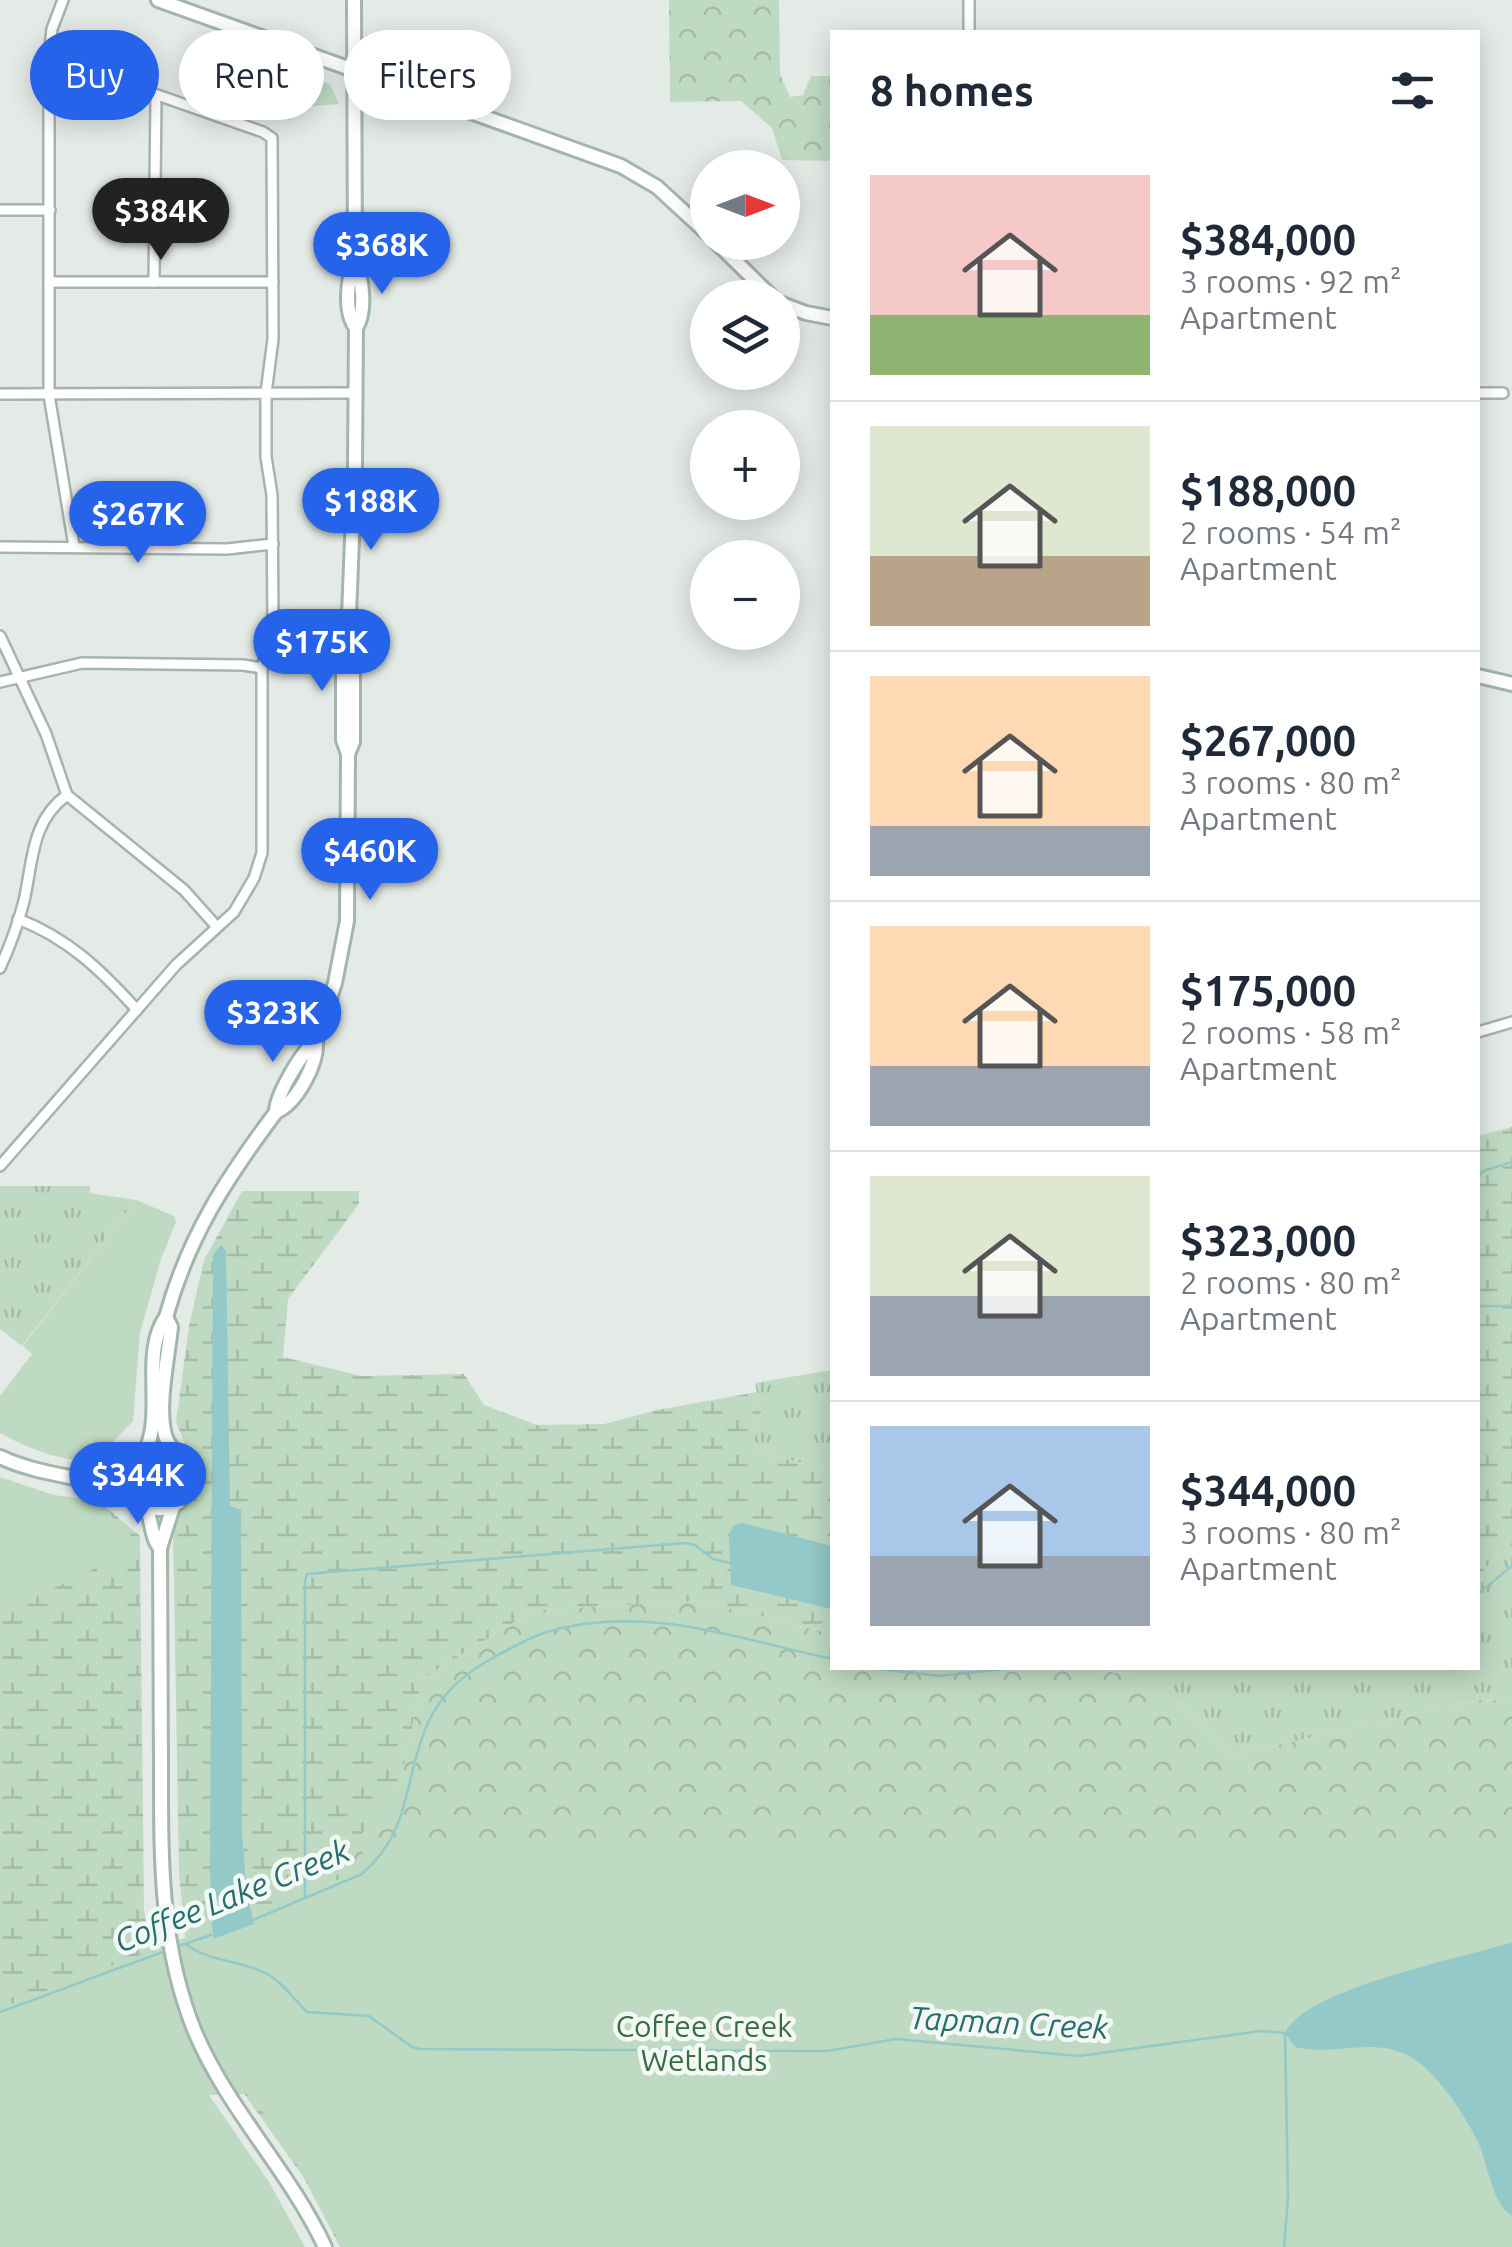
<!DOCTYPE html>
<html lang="en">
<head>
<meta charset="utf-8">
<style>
  :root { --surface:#fff; --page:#f6f6f7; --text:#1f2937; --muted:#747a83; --line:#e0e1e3; --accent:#2563eb }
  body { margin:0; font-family:Ubuntu,sans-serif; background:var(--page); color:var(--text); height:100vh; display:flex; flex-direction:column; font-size:38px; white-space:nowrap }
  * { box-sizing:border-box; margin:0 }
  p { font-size:32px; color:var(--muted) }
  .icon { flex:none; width:55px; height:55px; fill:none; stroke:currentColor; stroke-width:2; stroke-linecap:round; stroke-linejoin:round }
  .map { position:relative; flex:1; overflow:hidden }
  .details { position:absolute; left:830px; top:30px; width:650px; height:1640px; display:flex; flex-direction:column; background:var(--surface); border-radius:0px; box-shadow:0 5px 25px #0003 }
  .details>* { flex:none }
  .hud { position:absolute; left:30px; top:30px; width:650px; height:90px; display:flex; gap:20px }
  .needle { width:65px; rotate:90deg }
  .fabs { position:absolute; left:690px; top:150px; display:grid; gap:20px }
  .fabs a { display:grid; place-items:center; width:110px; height:110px; border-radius:50%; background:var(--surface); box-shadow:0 5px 25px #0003; font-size:50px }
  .price { position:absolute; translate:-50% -85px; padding:0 22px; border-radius:35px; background:var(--accent); color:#fff; font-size:32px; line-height:65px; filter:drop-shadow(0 2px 5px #0008) }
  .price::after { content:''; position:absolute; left:50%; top:60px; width:30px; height:22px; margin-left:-15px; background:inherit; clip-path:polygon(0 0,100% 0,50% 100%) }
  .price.on { background:#222; color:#fff }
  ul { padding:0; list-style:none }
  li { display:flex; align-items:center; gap:30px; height:250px; padding:0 40px }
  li+li { border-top:2px solid var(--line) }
  li span { display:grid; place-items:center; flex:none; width:280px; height:200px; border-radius:0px; color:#555 }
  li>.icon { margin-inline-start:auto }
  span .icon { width:120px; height:120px; fill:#fffc; stroke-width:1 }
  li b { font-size:42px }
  h2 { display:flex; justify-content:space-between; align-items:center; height:120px; padding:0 40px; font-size:42px }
  .tag { padding:0 35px; border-radius:45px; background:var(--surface); box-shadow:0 5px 25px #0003; font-size:35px; line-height:90px }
  .tag.on { background:var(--accent); color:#fff }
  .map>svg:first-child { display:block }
  .grass { fill:url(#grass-tufts) }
  .forest { fill:url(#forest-crowns) }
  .wetland { fill:url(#wetland-marsh) }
  .park { fill:#bfdac2 }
  .water { fill:#93c9c8 }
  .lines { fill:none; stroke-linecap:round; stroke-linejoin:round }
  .stream { stroke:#93c9c8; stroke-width:2.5 }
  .street-casing { stroke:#a7b3ad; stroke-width:14 }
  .secondary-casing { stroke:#a3b6ac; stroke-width:18 }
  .street { stroke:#fff; stroke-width:9 }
  .secondary { stroke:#fff; stroke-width:12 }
  .labels { text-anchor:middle; stroke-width:9; stroke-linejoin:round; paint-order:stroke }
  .park-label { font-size:30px; fill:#356c40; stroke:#f4f8f5 }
  .water-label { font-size:32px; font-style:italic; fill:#276f6e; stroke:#f4f8f5 }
</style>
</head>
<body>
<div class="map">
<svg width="1512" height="2247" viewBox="0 0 1512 2247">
  <defs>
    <pattern id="grass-tufts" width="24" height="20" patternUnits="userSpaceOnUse" patternTransform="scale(2.5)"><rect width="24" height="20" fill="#bfdac2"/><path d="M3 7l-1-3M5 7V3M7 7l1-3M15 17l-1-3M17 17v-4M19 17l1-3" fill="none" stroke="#a4bca7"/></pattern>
    <pattern id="forest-crowns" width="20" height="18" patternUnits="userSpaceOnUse" patternTransform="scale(2.5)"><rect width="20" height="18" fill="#bfdac2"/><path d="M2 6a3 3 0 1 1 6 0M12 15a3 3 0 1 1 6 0" fill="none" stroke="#a4bca7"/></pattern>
    <pattern id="wetland-marsh" width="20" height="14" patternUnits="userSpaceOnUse" patternTransform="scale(2.5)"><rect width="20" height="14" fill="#bfdac2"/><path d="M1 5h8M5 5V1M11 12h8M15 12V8" fill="none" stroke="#a4bca7"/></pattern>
  </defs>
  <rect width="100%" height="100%" fill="#e4ebe7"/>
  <!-- grass -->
  <g class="grass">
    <polygon points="0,1186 90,1186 90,1193 136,1200 22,1346 0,1329"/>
    <polygon points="832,1370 832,1471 751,1450 761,1413 755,1383"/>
    <polygon points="1512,1546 1512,1701 1478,1700 1233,1755 1151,1679 1086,1668 1478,1668 1478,1577 1494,1558"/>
  </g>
  <!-- forest -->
  <g class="forest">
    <polygon points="669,0 779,0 780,74 790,97 803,95 811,76 832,76 832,161 782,160 772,128 741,101 670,102"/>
    <polygon points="699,1601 832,1634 832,1668 1086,1668 1151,1679 1233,1755 1478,1700 1512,1701 1512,1857 380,1984 343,1855 399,1788 422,1679 534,1610"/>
  </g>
  <!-- wetland -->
  <g class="wetland">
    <polygon points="1512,1127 1512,1546 1494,1558 1478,1577 1478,1136"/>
    <polygon points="242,1191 359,1191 359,1204 288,1299 283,1357 362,1376 464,1374 484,1405 537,1425 604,1424 657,1410 757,1392 761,1413 752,1450 832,1471 832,1634 699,1601 534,1610 422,1679 399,1789 344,1855 380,1984 1512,2247 340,2247 304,2178 230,2074 186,1944 179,1874 173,1533 176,1517 196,1490 197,1474 176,1422 189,1326 204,1260"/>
    <polygon points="100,1502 140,1536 144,1911 165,2019 0,2247 0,1572"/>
  </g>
  <!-- park -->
  <g class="park">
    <polygon points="296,75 330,84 339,104 299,107 289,121 282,114"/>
    <path d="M136 1200 174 1216 176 1222 161 1259 140 1333 133 1421 94 1462C60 1460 30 1450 0 1433V1396L32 1354 23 1346Z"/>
    <polygon points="0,1477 54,1495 95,1500 131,1536 131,1550 0,1615"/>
    <polygon points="363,1838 1512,1845 1512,2247 342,2247 305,2177 251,2094 209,2095 269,2182 305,2247 0,2247 0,2008 363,1870"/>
  </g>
  <!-- water -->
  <g class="water">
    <polygon points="221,1245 226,1251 230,1506 241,1510 242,1834 247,1894 254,1924 213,1939 210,1869 213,1254"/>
    <polygon points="742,1523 832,1546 832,1609 731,1585 729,1536 733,1525"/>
    <path d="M1512 1942V2216C1490 2201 1489 2164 1477 2140 1465 2115 1434 2068 1409 2056 1370 2036 1335 2057 1295 2047L1285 2033C1308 1987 1461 1959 1512 1942Z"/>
  </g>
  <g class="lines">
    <!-- stream -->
    <g class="stream">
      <polyline points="1478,1178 1483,1171 1512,1162"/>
      <polyline points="1478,1306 1512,1306"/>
      <polyline points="1478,1594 1512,1566"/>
      <polyline points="872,1668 939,1676 1013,1668"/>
      <polyline points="305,1896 305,1581 307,1574 684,1543 695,1545 713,1559 734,1564"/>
      <path d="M251 1921 362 1874C413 1830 403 1778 428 1723 443 1690 468 1671 498 1655 514 1647 530 1637 547 1632 643 1603 738 1639 832 1659"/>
      <path d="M186 1944C208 1962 242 1960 267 1974 282 1982 295 2000 307 2012L369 2016 412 2047 420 2049 827 2051 896 2039 1079 2056 1261 2031 1285 2033 1288 2198 1284 2247"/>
      <polyline points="176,1947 211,1935"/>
      <polyline points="0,2012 168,1950"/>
    </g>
    <defs>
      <g id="street">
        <polyline points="63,0 52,29 49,57 49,395 74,546"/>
        <polyline points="969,0 969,32"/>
        <polyline points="0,210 50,210"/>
        <polyline points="49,282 273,282"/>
        <polyline points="154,282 156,96"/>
        <polyline points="1478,393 1503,393"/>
        <polyline points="0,394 356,393"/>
        <polyline points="0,547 227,549 273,544"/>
        <polyline points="0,636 46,734 67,795 184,890 217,927"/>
        <polyline points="0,682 82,663 243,665 262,668"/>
        <path d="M18 919C68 938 102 971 137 1010"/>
        <path d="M0 968C10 946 18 924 24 901 33 861 31 821 67 795"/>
        <polyline points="1478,1032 1512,1022"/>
        <polyline points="0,1166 176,965 234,912 254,878 262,853 262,668 273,625 272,495 266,457 266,393 273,339 272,138 263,132 49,57"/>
      </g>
      <g id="secondary">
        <polyline points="158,0 621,166 657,187 708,234"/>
        <polyline points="716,242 773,298"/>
        <path d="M355 263C347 279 344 313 356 328"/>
        <polyline points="782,304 806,313 832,318"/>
        <polyline points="1478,676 1512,684"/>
        <path d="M348 754 343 740V647L348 639 355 466 356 328C366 312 363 280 355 263L354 0"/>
        <path d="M276 1112C276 1095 302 1051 316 1041"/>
        <path d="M166 1317 171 1327C168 1358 157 1406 165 1435 170 1454 191 1460 189 1481 187 1519 130 1518 129 1481 127 1457 151 1446 171 1451"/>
        <path d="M145 1452C165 1411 140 1354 166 1317 189 1235 226 1179 276 1112 297 1103 318 1063 316 1041L335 983 347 921 348 754 353 742V647L348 639"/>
        <path d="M0 1457C42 1477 90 1476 132 1494"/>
        <polyline points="95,1480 132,1466"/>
        <path d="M146 1507C152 1520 151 1538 160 1548"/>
        <path d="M173 1507 160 1548C161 1622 160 1696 161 1769 161 1859 160 1947 195 2032 228 2110 289 2170 325 2247"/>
      </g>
    </defs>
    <!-- street casing -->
    <use href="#street" class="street-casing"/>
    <!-- secondary casing -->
    <use href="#secondary" class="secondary-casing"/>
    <!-- street -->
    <use href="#street" class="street"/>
    <!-- secondary -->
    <use href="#secondary" class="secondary"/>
  </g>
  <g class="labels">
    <!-- park labels -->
    <g class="park-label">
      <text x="704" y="2037">Coffee Creek<tspan x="704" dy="34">Wetlands</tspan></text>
    </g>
    <!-- water labels -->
    <g class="water-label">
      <text transform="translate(232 1896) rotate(-22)" y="11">Coffee Lake Creek</text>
      <text transform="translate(1009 2023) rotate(3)" y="11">Tapman Creek</text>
    </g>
  </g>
</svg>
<div class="fabs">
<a><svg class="needle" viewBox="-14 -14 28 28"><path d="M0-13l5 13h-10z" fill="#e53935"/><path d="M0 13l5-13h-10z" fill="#747a83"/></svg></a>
<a><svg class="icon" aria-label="layers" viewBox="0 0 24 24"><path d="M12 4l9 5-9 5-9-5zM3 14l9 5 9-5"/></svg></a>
<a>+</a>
<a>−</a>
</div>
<b class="price on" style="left:161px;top:263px">$384K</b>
<b class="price" style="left:382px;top:297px">$368K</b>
<b class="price" style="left:371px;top:553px">$188K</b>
<b class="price" style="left:138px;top:566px">$267K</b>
<b class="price" style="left:322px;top:694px">$175K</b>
<b class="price" style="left:370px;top:903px">$460K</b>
<b class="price" style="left:273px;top:1065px">$323K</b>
<b class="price" style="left:138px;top:1527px">$344K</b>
<div class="hud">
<a class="tag on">Buy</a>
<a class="tag">Rent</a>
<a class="tag">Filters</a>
</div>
<section class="details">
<h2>8 homes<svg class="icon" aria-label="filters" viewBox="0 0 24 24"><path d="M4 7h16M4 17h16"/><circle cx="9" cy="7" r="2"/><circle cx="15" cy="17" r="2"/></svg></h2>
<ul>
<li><span style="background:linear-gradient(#f6c9c9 70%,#8fb573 0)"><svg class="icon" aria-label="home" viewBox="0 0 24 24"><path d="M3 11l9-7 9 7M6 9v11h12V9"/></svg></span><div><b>$384,000</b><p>3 rooms · 92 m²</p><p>Apartment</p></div></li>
<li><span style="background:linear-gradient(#dfe7d0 65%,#b9a48a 0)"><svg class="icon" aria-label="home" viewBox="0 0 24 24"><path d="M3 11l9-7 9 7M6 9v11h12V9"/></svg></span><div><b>$188,000</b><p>2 rooms · 54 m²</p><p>Apartment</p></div></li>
<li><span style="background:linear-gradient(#ffd9b3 75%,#9aa5b1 0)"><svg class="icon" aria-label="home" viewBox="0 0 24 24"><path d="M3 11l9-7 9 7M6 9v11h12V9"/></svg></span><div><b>$267,000</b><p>3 rooms · 80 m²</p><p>Apartment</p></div></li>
<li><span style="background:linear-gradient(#ffd9b3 70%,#9aa5b1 0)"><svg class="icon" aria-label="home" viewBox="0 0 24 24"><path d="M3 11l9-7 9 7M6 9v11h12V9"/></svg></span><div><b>$175,000</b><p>2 rooms · 58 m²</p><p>Apartment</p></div></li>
<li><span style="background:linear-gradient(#dfe7d0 60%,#9aa5b1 0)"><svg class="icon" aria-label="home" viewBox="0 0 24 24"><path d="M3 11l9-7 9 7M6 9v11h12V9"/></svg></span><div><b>$323,000</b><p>2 rooms · 80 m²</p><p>Apartment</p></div></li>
<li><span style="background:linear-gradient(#a9c7e8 65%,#9aa5b1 0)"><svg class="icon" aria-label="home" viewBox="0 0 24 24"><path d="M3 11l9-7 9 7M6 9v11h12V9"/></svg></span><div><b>$344,000</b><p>3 rooms · 80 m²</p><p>Apartment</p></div></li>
</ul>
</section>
</div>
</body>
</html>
